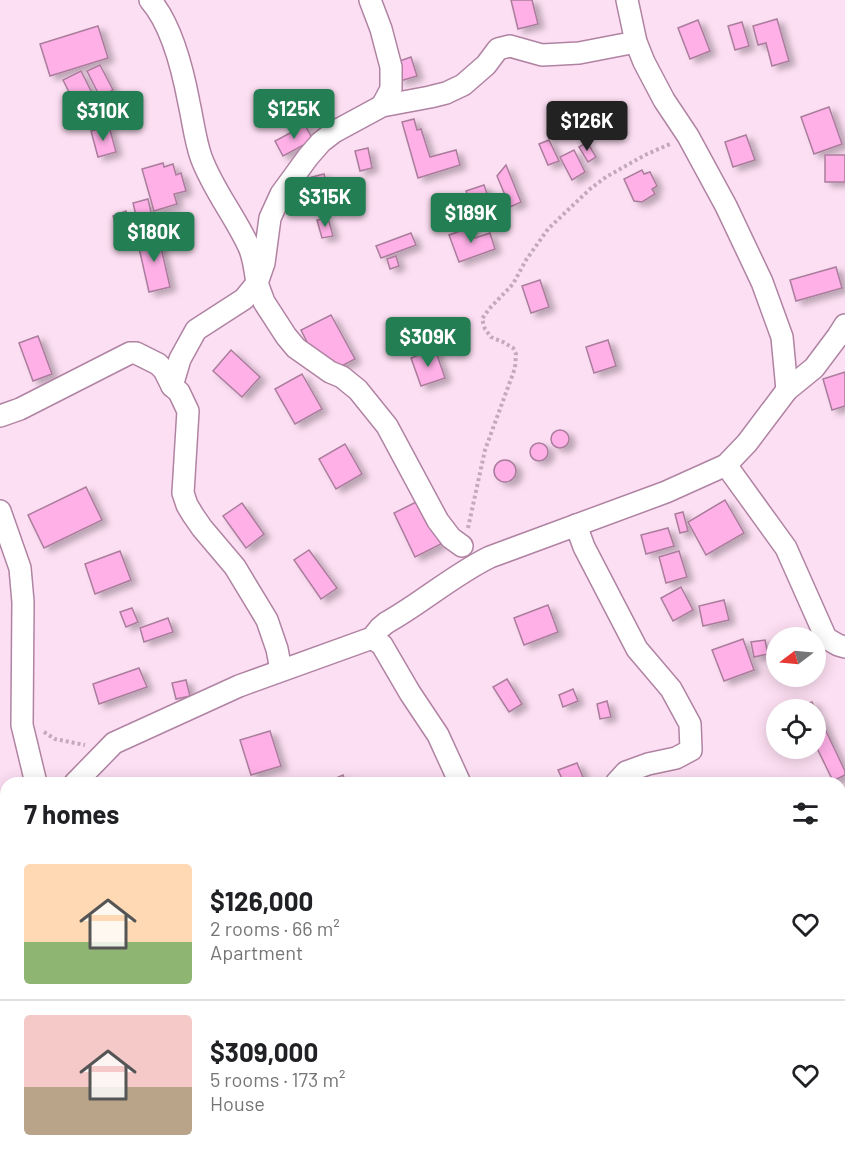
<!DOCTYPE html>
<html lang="en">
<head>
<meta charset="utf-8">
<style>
  :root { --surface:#fff; --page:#f6f6f6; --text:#202124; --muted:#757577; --line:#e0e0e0; --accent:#247e53 }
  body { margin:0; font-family:Barlow,sans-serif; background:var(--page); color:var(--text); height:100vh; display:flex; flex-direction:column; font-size:22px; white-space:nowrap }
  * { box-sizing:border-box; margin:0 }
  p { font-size:20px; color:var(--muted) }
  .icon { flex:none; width:33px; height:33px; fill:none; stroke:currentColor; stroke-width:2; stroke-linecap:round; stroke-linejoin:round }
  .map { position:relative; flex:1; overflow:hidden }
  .sheet { position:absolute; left:0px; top:777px; width:846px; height:384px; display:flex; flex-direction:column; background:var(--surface); border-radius:18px 18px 0 0; box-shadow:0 3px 15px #0003 }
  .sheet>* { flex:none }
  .needle { width:39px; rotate:254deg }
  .controls { position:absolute; left:766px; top:627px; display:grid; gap:12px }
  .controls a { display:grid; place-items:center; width:60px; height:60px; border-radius:50%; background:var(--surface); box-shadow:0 3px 15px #0003; font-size:30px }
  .price { position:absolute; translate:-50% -51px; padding:0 14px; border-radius:6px; background:var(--accent); color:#fff; font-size:20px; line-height:39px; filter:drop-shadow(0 2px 3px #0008) }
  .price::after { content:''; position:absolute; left:50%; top:36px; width:18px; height:14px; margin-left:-9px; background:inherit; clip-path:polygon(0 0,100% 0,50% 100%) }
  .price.active { background:#222; color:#fff }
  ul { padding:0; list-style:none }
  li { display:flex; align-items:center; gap:18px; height:150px; padding:0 24px }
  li+li { border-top:2px solid var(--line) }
  li span { display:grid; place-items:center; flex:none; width:168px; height:120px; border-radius:6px; color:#555 }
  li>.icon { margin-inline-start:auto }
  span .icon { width:72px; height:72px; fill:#fffc; stroke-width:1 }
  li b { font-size:26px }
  h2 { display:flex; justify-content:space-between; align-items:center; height:72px; padding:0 24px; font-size:26px }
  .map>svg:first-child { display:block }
  .building { fill:#feb0e7; stroke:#aa7d9c; stroke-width:1.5; filter:url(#shadow) }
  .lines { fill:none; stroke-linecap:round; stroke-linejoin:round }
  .minor-casing { stroke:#b083a3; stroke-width:24 }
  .path { stroke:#c4a9bc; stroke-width:4; stroke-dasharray:3 3; stroke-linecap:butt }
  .minor { stroke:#fff; stroke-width:21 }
</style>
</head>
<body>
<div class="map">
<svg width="845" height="1161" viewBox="0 0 845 1161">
  <defs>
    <filter id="shadow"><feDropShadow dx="6" dy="4" stdDeviation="3" flood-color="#0004"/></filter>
  </defs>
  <rect width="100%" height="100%" fill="#fddff3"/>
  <!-- building -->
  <g class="building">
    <polygon points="511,0 532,0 538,24 518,29"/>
    <polygon points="777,19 789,61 772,66 766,43 758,45 753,26"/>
    <polygon points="698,20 710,51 690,59 678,28"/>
    <polygon points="742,22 749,46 735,50 728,26"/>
    <polygon points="98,26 108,58 50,76 40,44"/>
    <polygon points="411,57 417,76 400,81 394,63"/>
    <polygon points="100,65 113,90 100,97 87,71"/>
    <polygon points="81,71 96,101 78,110 63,80"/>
    <polygon points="98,104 103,112 93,120 88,110"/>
    <polygon points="829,107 842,144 814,154 801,117"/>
    <polygon points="414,119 417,130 421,129 430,157 456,150 460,165 418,178 402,122"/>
    <polygon points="305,125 313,140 283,156 275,141"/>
    <polygon points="109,126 116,152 98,157 91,131"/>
    <polygon points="746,135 755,160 733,167 725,142"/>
    <polygon points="549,140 559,161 548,165 539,144"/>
    <polygon points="587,142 596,157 588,162 579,147"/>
    <polygon points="368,148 372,168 360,171 355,151"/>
    <polygon points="574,150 585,172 572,180 560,157"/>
    <rect x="825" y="155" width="20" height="27"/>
    <polygon points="163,163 164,167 173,164 176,175 181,173 186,191 174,194 177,204 154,211 142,169"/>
    <polygon points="506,165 521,202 510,207 497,176"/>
    <polygon points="642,170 644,174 650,172 657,186 652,189 655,194 642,202 634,201 624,179"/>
    <polygon points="324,174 328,189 309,195 304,179"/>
    <polygon points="484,185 491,205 473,211 466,191"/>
    <polygon points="148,199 152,217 137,220 133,203"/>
    <polygon points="126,211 130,221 116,226 113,216"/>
    <polygon points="328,218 333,236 322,238 317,220"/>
    <polygon points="471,227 475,238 490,233 495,249 459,262 449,235"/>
    <polygon points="411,233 416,245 381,258 376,246"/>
    <polygon points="158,234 170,287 149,292 137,239"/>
    <polygon points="396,256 399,266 390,269 387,259"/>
    <polygon points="836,267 842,288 796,301 790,280"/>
    <polygon points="540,280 549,307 531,313 522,286"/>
    <polygon points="331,315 355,359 330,372 318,364 301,330"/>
    <polygon points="38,336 52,374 33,381 19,343"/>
    <polygon points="608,340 616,366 594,373 586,347"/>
    <polygon points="435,349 445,378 421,386 411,358"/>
    <polygon points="231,350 260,377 242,397 213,371"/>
    <polygon points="845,372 845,406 832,410 823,379"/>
    <polygon points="302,374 322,409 295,424 275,389"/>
    <circle cx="560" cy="439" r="9"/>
    <circle cx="539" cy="452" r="9"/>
    <polygon points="345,444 362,474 336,489 319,459"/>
    <circle cx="505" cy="471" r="11"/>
    <polygon points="86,487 102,520 44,548 28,515"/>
    <polygon points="420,500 441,544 415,557 394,513"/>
    <polygon points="725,500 744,533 706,555 688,522"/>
    <polygon points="242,503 264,534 246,548 223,516"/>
    <polygon points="683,512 688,531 680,533 675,514"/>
    <polygon points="668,528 674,546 646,554 641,535"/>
    <polygon points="309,550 337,588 321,599 294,560"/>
    <polygon points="120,551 131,580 95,594 85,564"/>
    <polygon points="679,551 687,577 666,583 659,557"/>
    <polygon points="681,587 693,610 673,621 661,598"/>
    <polygon points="724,600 729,620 703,626 699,606"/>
    <polygon points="548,605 558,632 524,645 514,618"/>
    <polygon points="132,608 138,622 126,627 120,612"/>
    <polygon points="168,618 173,632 144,642 140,628"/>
    <polygon points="743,639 754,670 724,681 712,650"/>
    <polygon points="765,640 768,654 754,657 751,642"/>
    <polygon points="139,668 147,687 99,704 93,684"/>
    <polygon points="507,679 522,704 509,712 493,687"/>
    <polygon points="186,680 190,696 176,699 172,683"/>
    <polygon points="573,689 578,701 563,707 559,695"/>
    <polygon points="607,701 611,717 600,719 597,704"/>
    <polygon points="812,702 816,710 799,710 798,708"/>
    <polygon points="816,710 845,771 845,775 833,781 816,746"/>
    <polygon points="270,731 281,766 251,775 240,740"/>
    <polygon points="577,763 583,777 569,783 564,783 558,770"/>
    <polygon points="343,775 346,783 327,783 327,782"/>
    <polygon points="0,973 6,978 6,1006 0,1014"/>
    <polygon points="217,1155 224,1155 232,1161 213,1161"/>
    <polygon points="301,1155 329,1155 324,1161 308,1161"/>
    <polygon points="364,1155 384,1155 385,1161 364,1161"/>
    <polygon points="425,1155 439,1155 440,1161 426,1161"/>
    <rect x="455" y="1155" width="16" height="6"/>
    <polygon points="787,1155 815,1155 818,1161 790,1161"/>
  </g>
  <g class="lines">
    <defs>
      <g id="minor">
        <path d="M150 0C172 25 183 71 189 103 193 121 195 140 201 157 213 190 235 216 249 247 254 258 255 271 257 283L244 299 196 330 180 359 172 386"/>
        <polyline points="370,0 381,29 391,67 391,89 382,106"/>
        <polyline points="627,0 636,42 644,62 664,100 688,136 726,206 762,282 782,337 787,390"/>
        <polyline points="0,416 20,409 130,353 136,353 158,364 164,370 172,386 179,392 188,411 183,493 187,505 193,515 202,528 235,567 267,620 277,649 281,670"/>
        <polyline points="726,465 786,548 826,638 838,645 845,647"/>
        <polyline points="0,511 20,568 23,602 22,725 36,783"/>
        <polyline points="576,525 584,547 637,649 671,689 690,724 691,750 676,758 648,764 626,772 616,783"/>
        <polyline points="462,546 451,538 438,521 387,426 358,390 342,377 330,372 296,348 286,336 264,302 257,283 264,263 270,218 281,194 308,157 321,142 334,132 382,106 430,97 446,93 463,85 486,65 498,49 510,46 542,55 561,54 579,53 636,42"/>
        <polyline points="372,638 382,645 410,693 438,735 460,783"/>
        <path d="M75 783 114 743 239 686 372 638 380 628 386 623C422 603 453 575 490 557L666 492 726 465 747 443 787 390 814 368 838 336 845 325"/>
        <polyline points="0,895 6,885"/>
        <polyline points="355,1155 356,1161"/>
      </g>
    </defs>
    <!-- minor casing -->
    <use href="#minor" class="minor-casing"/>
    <!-- path -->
    <g class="path">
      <polyline points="468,528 485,450 515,368 516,354 513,348 503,342 491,337 485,329 482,319 489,309 513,284 526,260 548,229 590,189 606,177 645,155 670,144"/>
      <polyline points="44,732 55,739 85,745"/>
    </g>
    <!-- minor -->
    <use href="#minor" class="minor"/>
  </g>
</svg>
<div class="controls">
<a><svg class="needle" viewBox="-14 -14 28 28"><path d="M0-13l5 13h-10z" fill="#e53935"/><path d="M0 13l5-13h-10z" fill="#757577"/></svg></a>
<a><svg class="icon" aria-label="locate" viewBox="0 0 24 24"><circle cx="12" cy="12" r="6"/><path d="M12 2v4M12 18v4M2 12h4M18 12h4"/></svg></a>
</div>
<b class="price" style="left:294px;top:140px">$125K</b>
<b class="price" style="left:103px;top:142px">$310K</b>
<b class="price active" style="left:587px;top:152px">$126K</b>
<b class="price" style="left:325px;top:228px">$315K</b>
<b class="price" style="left:471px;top:244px">$189K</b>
<b class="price" style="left:154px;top:263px">$180K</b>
<b class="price" style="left:428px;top:368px">$309K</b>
<section class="sheet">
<h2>7 homes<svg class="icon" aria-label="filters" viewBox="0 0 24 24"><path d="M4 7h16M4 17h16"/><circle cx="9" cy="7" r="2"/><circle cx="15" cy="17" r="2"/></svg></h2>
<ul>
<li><span style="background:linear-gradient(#ffd9b3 65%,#8fb573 0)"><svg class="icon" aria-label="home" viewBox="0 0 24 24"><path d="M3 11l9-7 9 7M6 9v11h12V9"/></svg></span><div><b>$126,000</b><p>2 rooms · 66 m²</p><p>Apartment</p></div><svg class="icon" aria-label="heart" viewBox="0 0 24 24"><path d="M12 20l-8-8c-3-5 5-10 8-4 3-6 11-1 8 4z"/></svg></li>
<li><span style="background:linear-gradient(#f6c9c9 60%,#b9a48a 0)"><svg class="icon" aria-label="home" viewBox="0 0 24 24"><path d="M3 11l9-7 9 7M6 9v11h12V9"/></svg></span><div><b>$309,000</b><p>5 rooms · 173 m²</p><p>House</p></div><svg class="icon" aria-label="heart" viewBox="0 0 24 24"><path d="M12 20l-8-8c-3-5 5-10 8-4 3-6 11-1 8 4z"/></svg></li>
</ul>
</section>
</div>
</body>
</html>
